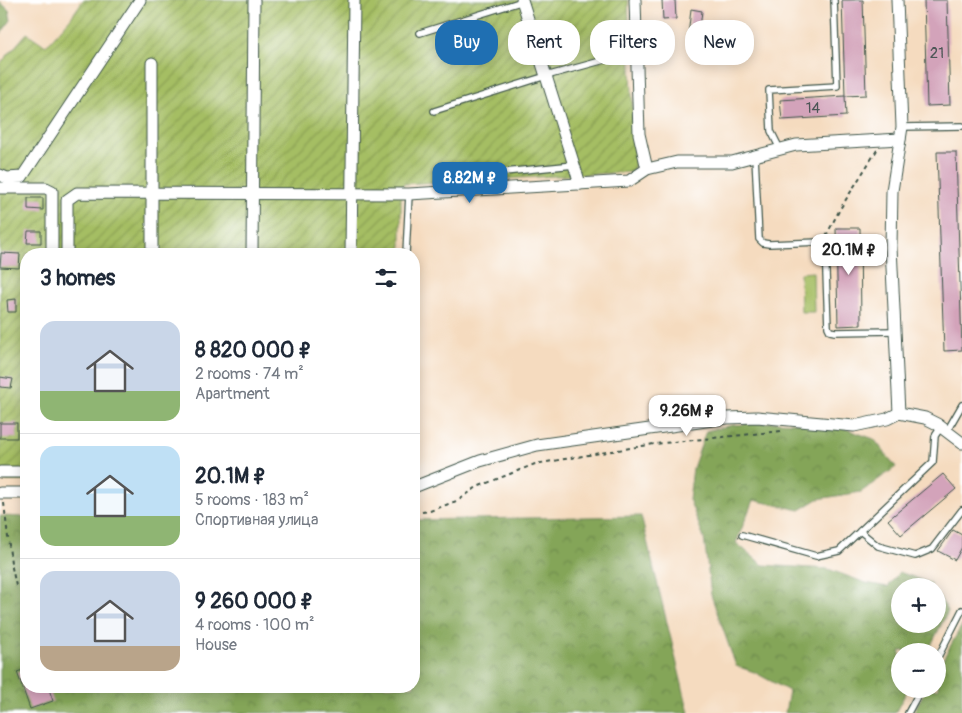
<!DOCTYPE html>
<html lang="en">
<head>
<meta charset="utf-8">
<style>
  :root { --surface:#fff; --page:#f2f2f3; --text:#1f2937; --muted:#747a83; --line:#e0e1e3; --accent:#1f6fb2 }
  body { margin:0; font-family:Pangolin,sans-serif; background:var(--page); color:var(--text); height:100vh; display:flex; flex-direction:column; font-size:19px; white-space:nowrap }
  * { box-sizing:border-box; margin:0 }
  p { font-size:16px; color:var(--muted) }
  .icon { flex:none; width:28px; height:28px; fill:none; stroke:currentColor; stroke-width:2; stroke-linecap:round; stroke-linejoin:round }
  .map { position:relative; flex:1; overflow:hidden }
  .drawer { position:absolute; left:20px; top:248px; width:400px; height:445px; display:flex; flex-direction:column; background:var(--surface); border-radius:20px; box-shadow:0 2px 12px #0003 }
  .drawer>* { flex:none }
  .guide { position:absolute; left:435px; top:20px; width:451px; height:45px; display:flex; gap:10px }
  .buttons { position:absolute; left:891px; top:578px; display:grid; gap:10px }
  .buttons a { display:grid; place-items:center; width:55px; height:55px; border-radius:50%; background:var(--surface); box-shadow:0 2px 12px #0003; font-size:25px }
  .price { position:absolute; translate:-50% -42px; padding:0 11px; border-radius:10px; background:#fff; color:#222; font-size:16px; line-height:32px; filter:drop-shadow(0 1px 2px #0008) }
  .price::after { content:''; position:absolute; left:50%; top:30px; width:15px; height:11px; margin-left:-8px; background:inherit; clip-path:polygon(0 0,100% 0,50% 100%) }
  .price.selected { background:var(--accent); color:#fff }
  ul { padding:0; list-style:none }
  li { display:flex; align-items:center; gap:15px; height:125px; padding:0 20px }
  li+li { border-top:1px solid var(--line) }
  li span { display:grid; place-items:center; flex:none; width:140px; height:100px; border-radius:15px; color:#555 }
  li>.icon { margin-inline-start:auto }
  span .icon { width:60px; height:60px; fill:#fffc; stroke-width:1 }
  li b { font-size:21px }
  h2 { display:flex; justify-content:space-between; align-items:center; height:60px; padding:0 20px; font-size:21px }
  .chip { padding:0 18px; border-radius:20px; background:var(--surface); box-shadow:0 2px 12px #0003; font-size:18px; line-height:45px }
  .chip.selected { background:var(--accent); color:#fff }
  .map>svg:first-child { display:block }
  .forest { fill:url(#forest-crowns); stroke:#527146 }
  .park { fill:#a5be63; stroke:#627e4c }
  .garden { fill:url(#garden-furrows); stroke:#627e4c }
  .building { fill:#d3a3ba }
  .lines { fill:none; stroke-linecap:round; stroke-linejoin:round }
  .service-casing { stroke:#3f5549; stroke-width:8 }
  .minor-casing { stroke:#3f5549; stroke-width:13 }
  .path { stroke:#3f5549; stroke-width:2; stroke-dasharray:4 4; stroke-linecap:butt }
  .service { stroke:#fff; stroke-width:5.5 }
  .minor { stroke:#fff; stroke-width:11 }
  .labels { text-anchor:middle; stroke-width:5; stroke-linejoin:round; paint-order:stroke }
  .number-label { font-size:15px; fill:#4c5656 }
</style>
</head>
<body>
<div class="map">
<svg width="962" height="713" viewBox="0 0 962 713">
  <defs>
    <pattern id="forest-crowns" width="20" height="18" patternUnits="userSpaceOnUse" patternTransform="scale(1.25)"><rect width="20" height="18" fill="#84a559"/><path d="M2 6a3 3 0 1 1 6 0M12 15a3 3 0 1 1 6 0" fill="none" stroke="#6b884a"/></pattern>
    <pattern id="garden-furrows" width="10" height="10" patternUnits="userSpaceOnUse" patternTransform="scale(1.25)"><rect width="10" height="10" fill="#a5be63"/><path d="M-1 1l2-2M0 10L10 0M9 11l2-2" fill="none" stroke="#869c52"/></pattern>
  </defs>
  <rect width="100%" height="100%" fill="#fff"/>
  <filter id="ink" filterUnits="userSpaceOnUse"><feTurbulence type="fractalNoise" baseFrequency=".02" numOctaves="2"/><feDisplacementMap in="SourceGraphic" scale="10" xChannelSelector="R" yChannelSelector="G"/><feConvolveMatrix kernelMatrix="1 2 1 2 8 2 1 2 1" color-interpolation-filters="sRGB"/></filter>
  <filter id="wash" filterUnits="userSpaceOnUse"><feTurbulence type="fractalNoise" baseFrequency=".0096" numOctaves="4" result="noise"/><feDisplacementMap in="SourceGraphic" scale="20" xChannelSelector="R" yChannelSelector="G"/><feGaussianBlur stdDeviation="1.12" result="paint"/><feColorMatrix in="noise" values="0 0 0 0 0 0 0 0 0 0 0 0 0 0 0 0 0 1.4 0 .05"/><feComposite in="paint" operator="in"/></filter>
  <g filter="url(#wash)">
    <rect width="100%" height="100%" fill="#f5dbbf"/>
    <!-- forest -->
    <g class="forest">
      <polygon points="0,2 9,10 11,20 0,35"/>
      <polygon points="776,422 832,424 874,439 896,467 861,492 818,499 800,510 753,500 736,543 763,565 828,569 866,583 888,587 899,572 930,583 932,586 900,586 900,624 938,624 938,595 948,611 928,651 900,651 900,689 908,689 895,713 785,713 789,691 754,672 736,666 711,595 704,538 689,499 693,468 706,431 733,425"/>
      <polygon points="0,516 26,517 26,686 414,686 414,520 641,516 689,713 0,713"/>
      <polygon points="962,625 962,713 913,713 926,689 938,689 938,668"/>
    </g>
    <!-- park -->
    <polygon class="park" points="813,272 814,312 801,312 800,273"/>
    <!-- garden -->
    <polygon class="garden" points="83,0 628,0 635,165 632,172 403,184 401,199 401,254 26,254 26,481 0,481 0,64 27,33 46,46 70,19"/>
    <g id="blocks">
      <!-- building -->
      <g class="building">
        <polygon points="662,0 675,0 676,19 663,20"/>
        <polygon points="842,0 863,0 866,95 845,96"/>
        <polygon points="924,0 947,0 950,105 927,106"/>
        <polygon points="691,9 702,11 699,37 688,36"/>
        <polygon points="845,96 846,116 782,120 780,100"/>
        <polygon points="937,152 956,152 962,350 944,351"/>
        <polygon points="28,198 43,198 43,210 28,209"/>
        <polygon points="836,228 860,228 861,325 838,326"/>
        <polygon points="28,231 41,231 41,243 27,243"/>
        <polygon points="1,253 20,254 19,268 0,267"/>
        <polygon points="16,299 16,312 8,312 7,300"/>
        <polygon points="0,377 13,379 11,388 0,387"/>
        <rect x="0" y="423" width="17" height="15"/>
        <polygon points="943,474 956,489 901,535 888,520"/>
        <polygon points="953,530 962,535 962,547 955,560 938,551"/>
        <polygon points="26,669 26,686 48,686 53,701 30,709 17,672"/>
      </g>
    </g>
  </g>
  <g filter="url(#ink)">
    <use href="#blocks" fill-opacity="0" stroke="#3f5549" stroke-width="1"/>
    <g class="lines">
      <defs>
        <g id="service">
          <polyline points="420,33 523,1"/>
          <polyline points="434,111 546,76 623,55"/>
          <polyline points="902,127 962,126"/>
          <polyline points="780,149 771,131 769,90 837,86 834,0"/>
          <polyline points="755,156 759,239 763,243 769,244 820,242 825,245 828,327 830,331 835,332 895,331"/>
          <polyline points="456,177 574,165"/>
          <polyline points="406,254 409,194"/>
          <polyline points="947,431 962,405"/>
          <polyline points="860,531 878,546 915,556 932,549 962,510"/>
          <polyline points="742,535 816,556 839,551 933,462 935,436 941,427"/>
          <polyline points="938,657 962,610"/>
          <polyline points="908,713 921,689"/>
        </g>
        <g id="minor">
          <polyline points="522,0 580,184"/>
          <polyline points="635,0 639,134 647,169"/>
          <polyline points="897,0 902,127 892,191 891,247 899,413"/>
          <polyline points="152,63 152,254"/>
          <polyline points="0,175 7,178 22,177 140,0"/>
          <polyline points="0,188 46,188 52,191 52,254"/>
          <polyline points="67,254 67,200 77,193 409,194 629,181 647,169 677,162 732,162 796,145 900,139"/>
          <polyline points="252,254 254,0"/>
          <polyline points="351,254 354,0"/>
          <polyline points="0,472 26,472"/>
          <polyline points="414,487 480,461 537,445 727,418 757,417 854,426 887,419 899,413 925,418 937,424 962,443"/>
          <polyline points="0,493 26,493"/>
        </g>
      </defs>
      <!-- service casing -->
      <use href="#service" class="service-casing"/>
      <!-- minor casing -->
      <use href="#minor" class="minor-casing"/>
      <!-- path -->
      <g class="path">
        <polyline points="826,236 840,209 877,150"/>
        <polyline points="4,503 11,563 16,586"/>
        <polyline points="414,513 430,511 459,500 477,487 535,464 654,444 782,431"/>
      </g>
      <!-- service -->
      <use href="#service" class="service"/>
      <!-- minor -->
      <use href="#minor" class="minor"/>
    </g>
  </g>
  <g class="labels">
    <!-- number labels -->
    <g class="number-label">
      <text x="937" y="58">21</text>
      <text x="813" y="113">14</text>
    </g>
  </g>
</svg>
<div class="buttons">
<a>+</a>
<a>−</a>
</div>
<b class="price selected" style="left:470px;top:204px">8.82M ₽</b>
<b class="price" style="left:849px;top:276px">20.1M ₽</b>
<b class="price" style="left:687px;top:437px">9.26M ₽</b>
<div class="guide">
<a class="chip selected">Buy</a>
<a class="chip">Rent</a>
<a class="chip">Filters</a>
<a class="chip">New</a>
</div>
<section class="drawer">
<h2>3 homes<svg class="icon" aria-label="filters" viewBox="0 0 24 24"><path d="M4 7h16M4 17h16"/><circle cx="9" cy="7" r="2"/><circle cx="15" cy="17" r="2"/></svg></h2>
<ul>
<li><span style="background:linear-gradient(#c9d6e8 70%,#8fb573 0)"><svg class="icon" aria-label="home" viewBox="0 0 24 24"><path d="M3 11l9-7 9 7M6 9v11h12V9"/></svg></span><div><b>8 820 000 ₽</b><p>2 rooms · 74 m²</p><p>Apartment</p></div></li>
<li><span style="background:linear-gradient(#bfe0f5 70%,#8fb573 0)"><svg class="icon" aria-label="home" viewBox="0 0 24 24"><path d="M3 11l9-7 9 7M6 9v11h12V9"/></svg></span><div><b>20.1M ₽</b><p>5 rooms · 183 m²</p><p>Спортивная улица</p></div></li>
<li><span style="background:linear-gradient(#c9d6e8 75%,#b9a48a 0)"><svg class="icon" aria-label="home" viewBox="0 0 24 24"><path d="M3 11l9-7 9 7M6 9v11h12V9"/></svg></span><div><b>9 260 000 ₽</b><p>4 rooms · 100 m²</p><p>House</p></div></li>
</ul>
</section>
</div>
</body>
</html>
